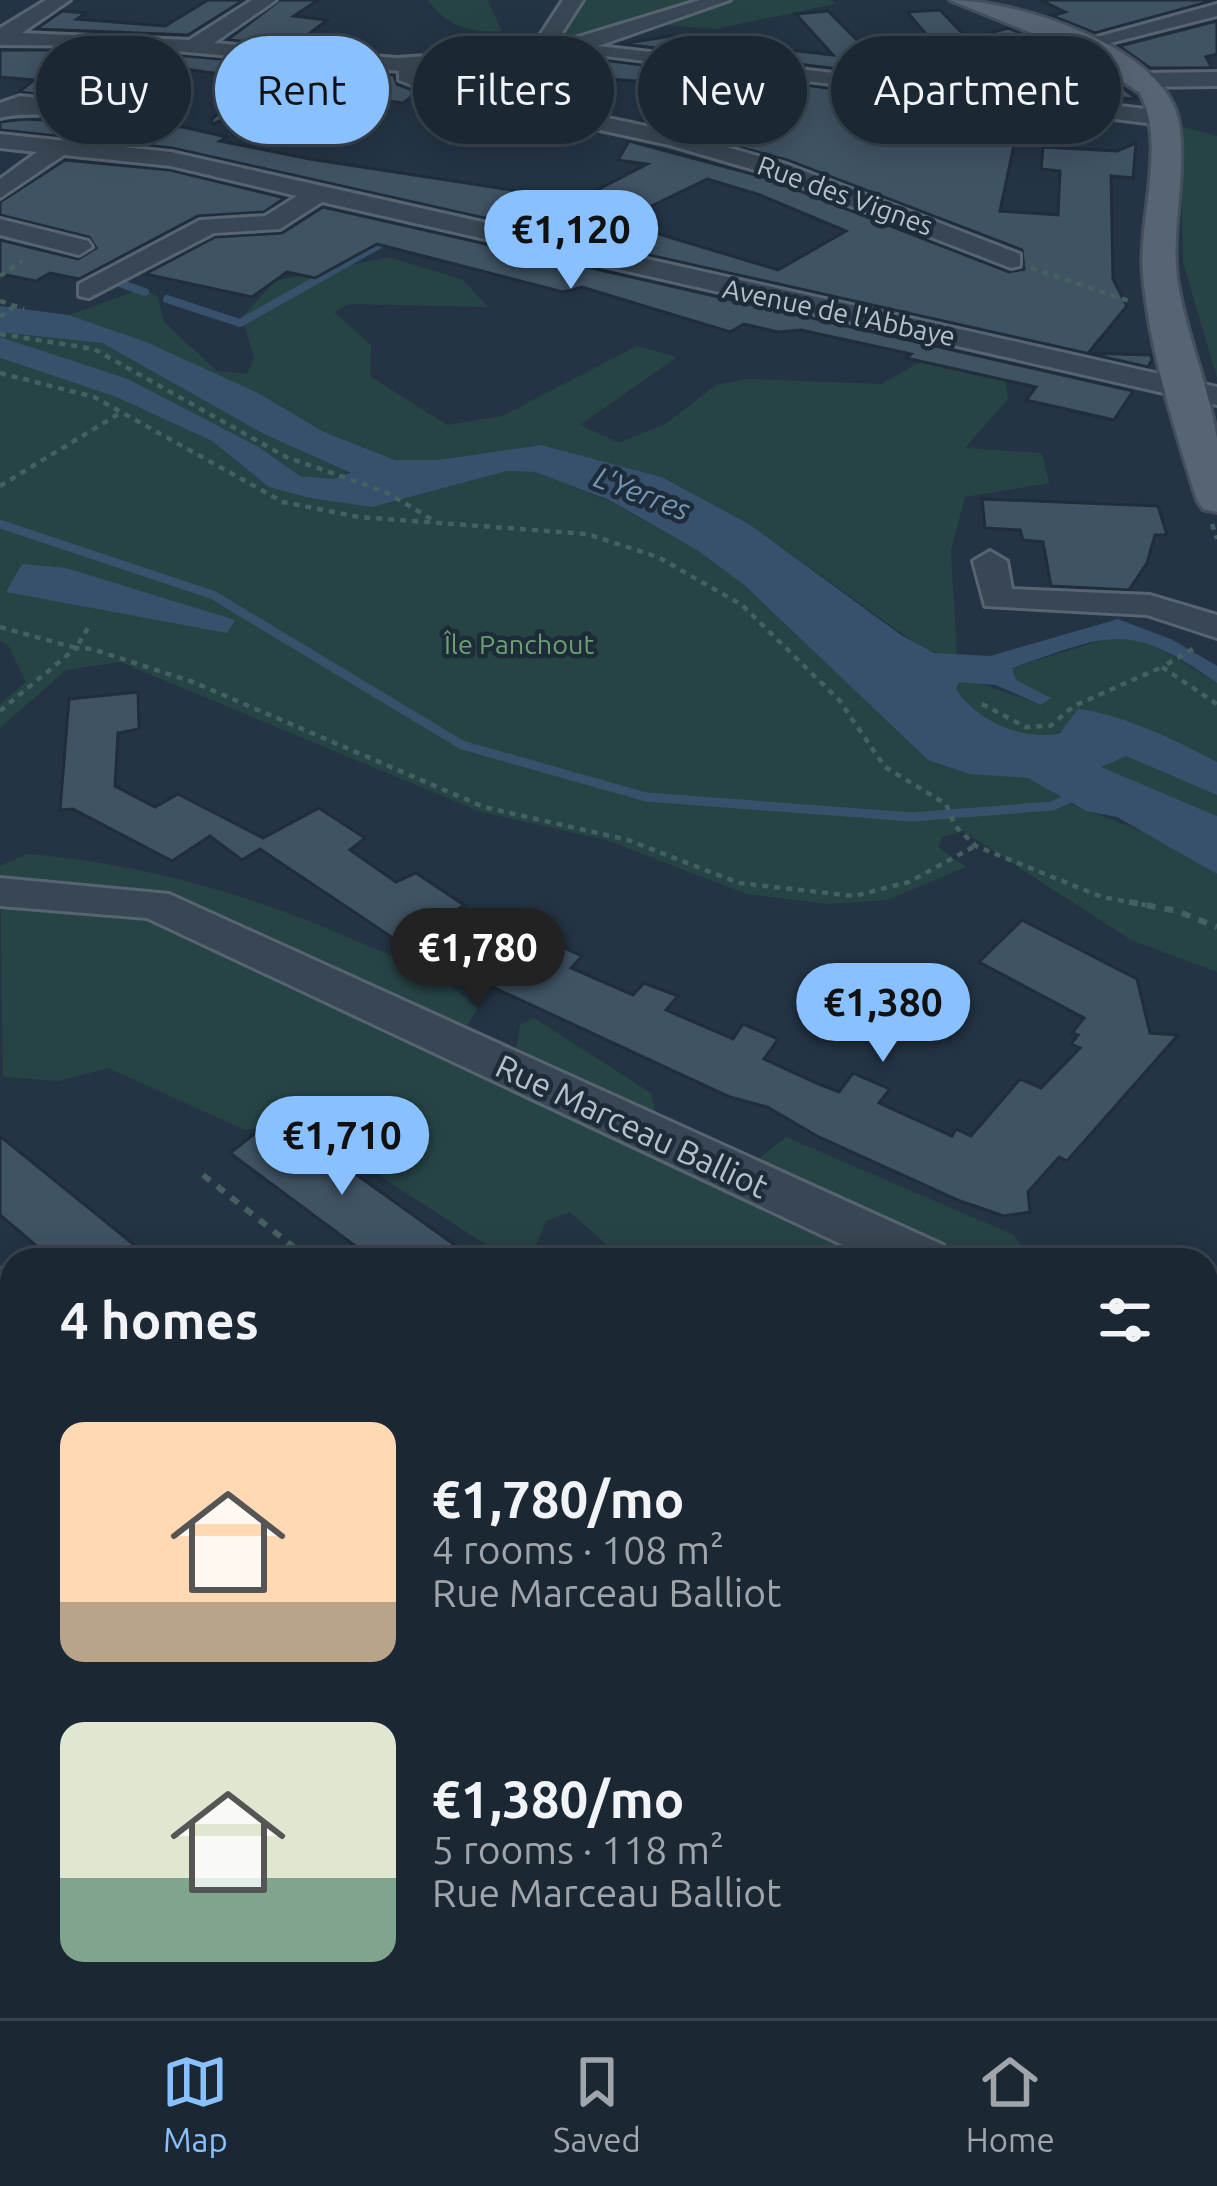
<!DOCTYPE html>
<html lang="en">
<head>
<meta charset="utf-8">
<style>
  :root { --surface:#1b2733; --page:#242f3b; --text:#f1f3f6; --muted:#a0a5ac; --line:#39444e; --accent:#89c0ff }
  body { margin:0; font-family:Ubuntu,sans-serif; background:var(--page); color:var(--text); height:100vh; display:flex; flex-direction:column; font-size:45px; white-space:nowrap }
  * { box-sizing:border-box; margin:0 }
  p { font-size:39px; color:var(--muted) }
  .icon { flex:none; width:66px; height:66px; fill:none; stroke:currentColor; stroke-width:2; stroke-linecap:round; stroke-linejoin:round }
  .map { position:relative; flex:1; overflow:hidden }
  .details { position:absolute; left:0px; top:1248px; width:1218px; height:771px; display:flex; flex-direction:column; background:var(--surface); border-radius:36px 36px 0 0; box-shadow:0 6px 30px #0003,0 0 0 3px var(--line) }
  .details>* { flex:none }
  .guide { position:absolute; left:36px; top:36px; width:1146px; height:108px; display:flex; gap:24px }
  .price { position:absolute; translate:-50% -102px; padding:0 27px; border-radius:42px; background:var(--accent); color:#111; font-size:39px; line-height:78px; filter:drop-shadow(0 3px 6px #0008) }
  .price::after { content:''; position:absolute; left:50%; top:72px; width:36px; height:27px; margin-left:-18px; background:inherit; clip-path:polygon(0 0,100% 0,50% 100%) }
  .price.selected { background:#222; color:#fff }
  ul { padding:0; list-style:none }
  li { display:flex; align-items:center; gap:36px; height:300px; padding:0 60px }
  li span { display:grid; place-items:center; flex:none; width:336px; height:240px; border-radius:24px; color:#555 }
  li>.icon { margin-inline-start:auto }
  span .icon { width:144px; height:144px; fill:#fffc; stroke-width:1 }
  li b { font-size:51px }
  h2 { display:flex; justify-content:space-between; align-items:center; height:144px; padding:0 60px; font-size:51px }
  .chip { padding:0 42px; border-radius:54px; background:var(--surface); box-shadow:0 6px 30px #0003,0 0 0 3px var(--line); font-size:42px; line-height:108px }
  .chip.selected { background:var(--accent); color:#111 }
  .menu { display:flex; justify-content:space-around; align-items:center; height:168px; border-top:3px solid var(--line); background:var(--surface); font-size:33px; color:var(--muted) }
  .menu a { display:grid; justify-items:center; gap:6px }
  .menu .selected { color:var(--accent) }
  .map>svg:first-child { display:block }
  .green { fill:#274445 }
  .water { fill:#37516c }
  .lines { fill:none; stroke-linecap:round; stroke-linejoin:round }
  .stream-far2 { stroke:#37516c; stroke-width:6 }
  .stream-far1 { stroke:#37516c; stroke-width:8 }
  .stream { stroke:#37516c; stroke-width:9 }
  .building { fill:#405363; stroke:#202d3b; stroke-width:3; fill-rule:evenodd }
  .minor-casing { stroke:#576471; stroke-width:6 }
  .major-casing { stroke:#434f5d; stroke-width:6 }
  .path-far2 { stroke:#456061; stroke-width:4.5; stroke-dasharray:6 6; stroke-linecap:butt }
  .path-far1 { stroke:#456061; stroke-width:6; stroke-dasharray:9 9; stroke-linecap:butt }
  .path { stroke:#456061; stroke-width:8; stroke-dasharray:12 12; stroke-linecap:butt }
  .minor { fill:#394653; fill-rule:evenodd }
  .major { fill:#576573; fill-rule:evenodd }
  .labels { text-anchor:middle; stroke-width:9; stroke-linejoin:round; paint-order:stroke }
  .far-street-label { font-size:27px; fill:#b6c1cd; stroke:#1e2b39 }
  .far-park-label { font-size:27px; fill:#6ca074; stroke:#1e2b39 }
  .far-water-label { font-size:30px; font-style:italic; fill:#7494b2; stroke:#1e2b39 }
  .street-label { font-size:33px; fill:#b6c1cd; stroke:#1e2b39 }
</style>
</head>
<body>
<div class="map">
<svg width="1217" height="2018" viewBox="0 0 1217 2018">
  <rect width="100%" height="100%" fill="#243444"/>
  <!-- green -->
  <g class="green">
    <path d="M428 0H487L502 31C470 34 447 26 428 0Z"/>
    <polygon points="579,0 832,0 835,4 715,29 665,25 591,46 547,44"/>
    <polygon points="1180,126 1217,136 1217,378 1183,262"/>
    <polygon points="389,257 463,280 488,307 349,304 334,312 371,345 370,376 447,425 502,416 637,346 677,357 580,425 619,443 667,423 716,385 748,379 881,384 940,351 955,351 1005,381 1008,399 965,448 1042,453 1049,483 965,497 951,550 957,657 925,650 749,524 663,477 541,445 438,460 395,460 324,432 258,393 144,341 69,315 142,289 158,297 164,322 217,371 247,374 254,358 242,317 275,281"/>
    <polygon points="6,331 102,343 266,435 352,474 334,479 300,476 259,447 128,379 0,337"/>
    <path d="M0 358 116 397 212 441 269 487 309 498 372 507 507 471 535 472 609 501 697 550 743 584 929 761C961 777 997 765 1028 778 1048 786 1064 803 1085 810 1131 827 1177 842 1217 874V972L1131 940 963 831 942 837 938 847 966 867 887 900 829 904 747 894 606 840 481 812 120 662 66 670 0 728V704L26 682 8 645 0 641Z"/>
    <path d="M1115 636 1147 641 1217 683V762L1132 722 1068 719 1073 722C1041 755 978 722 956 689L959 682 970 680 1042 705 1050 698 1016 680 1012 668Z"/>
    <polygon points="1126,756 1217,795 1217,816 1100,767"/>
    <path d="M27 854C147 864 256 896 366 945 409 963 445 975 477 1009L462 1034 514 1063 520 1025 534 1018 651 1093 666 1153 730 1182 786 1137 1014 1235 1030 1260H710L691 1251 608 1246 570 1212 546 1221 532 1255 510 1260 299 1124 245 1130 108 1068 59 1081 3 1077 0 866Z"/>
  </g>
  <!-- water -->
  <g class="water">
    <path d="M0 306 69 315 144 341 258 393 324 432 395 460H438L541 445 662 477 749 524 901 635 934 653 990 656 1118 619 1173 640 1217 666V683C1127 620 1111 634 1012 668L1016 680 1051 698 1041 705 996 685 959 682 956 689C977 721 1024 742 1060 733L1078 709C1125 715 1175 740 1217 762V795L1126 756 1101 767 1217 816V874L1117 817 1086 811 1028 778 970 774 929 761 743 584 697 550 609 500 535 472 507 471 372 507 309 498 269 487 212 441 116 397 0 358V337L128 379 259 447 300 476 334 479 351 473 266 435 102 343 0 332Z"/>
    <polygon points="22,564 66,568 235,620 227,633 6,592"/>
  </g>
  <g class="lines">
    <!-- stream-far2 -->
    <polyline class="stream-far2" points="403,231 412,226"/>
    <!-- stream-far1 -->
    <g class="stream-far1">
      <polyline points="0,239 30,249"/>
      <polyline points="114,281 145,292"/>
      <polyline points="167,299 240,323 409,228"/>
      <polyline points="0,524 6,526"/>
    </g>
    <!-- stream -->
    <polyline class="stream" points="0,524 213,595 462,745 646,797 912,817 1052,806 1075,796"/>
  </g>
  <!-- building -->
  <g class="building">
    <polygon points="208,0 244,0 188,35 36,29 62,11 86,13 77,19 165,26"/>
    <polygon points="280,0 318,0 294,16 327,20 295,45 227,40"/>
    <polygon points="1040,0 1215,0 1095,33 1052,16 1065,12"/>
    <polygon points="940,10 968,39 1008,28 1079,57 1101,72 1083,72 1114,81 1137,99 1042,93 1040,78 883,71 893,75 621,44 671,36 833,55 796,14 828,11 857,40 932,41 907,12"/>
    <polygon points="1217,21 1217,54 1206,57 1212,68 1150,68 1119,46"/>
    <polygon points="0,50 119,50 264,63 241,77 136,62 89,100 19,92 34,80 0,77"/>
    <path d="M603 60 901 97 900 138 1014 145 1000 211 1058 215 1060 171 1041 169 1043 147 1117 151 1136 143 1133 178 1111 176 1113 279 1127 306 1088 353 1151 355 1152 360 1148 367 172 148 0 130V122L25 119 183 127 227 137 220 141 310 159 518 191 568 205 647 164 618 160 629 141 767 178 1009 272 1024 269 1022 250 787 160 640 120 661 83 585 77ZM707 179 760 195 846 231 778 270 619 222Z"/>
    <polygon points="266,71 326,76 213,124 211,120"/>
    <polygon points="492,71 553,75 528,96 471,84 479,72"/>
    <polygon points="383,74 394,75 397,84 418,92 403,103 359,97"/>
    <polygon points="65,160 170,170 285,198 264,212 198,216 79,279 50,273 36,281 0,274 0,240 78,259 96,248 89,237 0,215 0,202"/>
    <polygon points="323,207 1133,391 1114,420 1026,400 1036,387 906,358 911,354 801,330 778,332 744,324 730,332 582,287 563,292 377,244 315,278 287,272 252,297 145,274 215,237 282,233"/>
    <polygon points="982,499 1158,506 1167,535 1155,535 1147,563 1129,590 1051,586 1043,542 1023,540 1020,530 985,528"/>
    <polygon points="138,692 139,729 118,733 115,786 155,807 178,794 263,838 319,808 365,838 350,850 396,882 416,873 464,905 405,946 260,849 242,860 210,836 172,861 73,809 60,810 69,699"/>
    <polygon points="1022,920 1137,979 1150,1033 1178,1035 1067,1161 1059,1157 1028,1192 1030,1212 1004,1216 960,1201 817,1136 767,1107 730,1097 471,977 519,928 582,956 571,968 633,995 644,983 678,996 666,1010 733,1039 743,1024 778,1039 764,1059 821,1085 839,1092 853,1073 890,1089 879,1103 952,1136 956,1129 971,1136 1020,1079 1041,1088 1080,1048 1071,1044 1078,1035 1072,1033 1084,1018 979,962"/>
    <polygon points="276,1117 476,1260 374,1260 230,1153"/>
    <polygon points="0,1136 153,1260 53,1260 0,1215"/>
  </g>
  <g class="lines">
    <defs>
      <g id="minor">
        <polygon points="46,0 70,0 22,33 189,40 252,0 276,0 214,43 397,58 531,49 563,0 583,0 555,44 700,0 730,0 598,46 1163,111 1174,118 1163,125 573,52 491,67 415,70 448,84 674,132 786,164 1020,254 1020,266 1011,268 768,174 669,145 434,94 399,80 399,71 119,46 0,45 0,28"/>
        <polygon points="1217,4 1217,16 1079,51 1068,45"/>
        <polygon points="1217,72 1217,86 1141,87 1130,80 1141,73"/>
        <path d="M20 96 85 103 96 110C83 120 28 110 0 118V103Z"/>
        <polygon points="0,134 171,152 1217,387 1217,405 322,202 280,229 214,233 89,298 79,296 79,284 200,220 265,216 297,196 171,166 64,155 0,198 0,179 37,152 0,148"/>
        <polygon points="0,219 88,241 92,247 79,255 0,235"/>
        <polygon points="990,551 1007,561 1012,589 1150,595 1217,615 1217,638 1147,615 985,606 973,561"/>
        <polygon points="0,878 169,894 943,1245 951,1260 875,1260 147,918 0,906"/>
        <polygon points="1206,1364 1217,1368 1217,1418 1206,1414"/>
        <polygon points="0,1429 12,1432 12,1482 0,1479"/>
        <polygon points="0,1595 12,1600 12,1659 0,1654"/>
        <polygon points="1206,1779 1217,1783 1217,1852 1206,1847"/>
        <polygon points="12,1905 12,1979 0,1984 0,1910"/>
        <polygon points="664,2007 739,2007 744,2018 669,2018"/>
      </g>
      <path id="major" d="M950 0C1016 0 1167 47 1179 123 1187 174 1171 227 1177 278 1185 333 1209 385 1217 439 1217 462 1217 489 1217 512L1203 509 1197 500C1174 427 1150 352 1143 275 1138 218 1167 146 1140 93L1081 53Z"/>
    </defs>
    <!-- minor casing -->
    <use href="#minor" class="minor-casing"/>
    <!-- major casing -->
    <use href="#major" class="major-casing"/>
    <!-- path-far2 -->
    <g class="path-far2">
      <polyline points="1031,268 1132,302"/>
      <polyline points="0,276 22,261"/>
      <polyline points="0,301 24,309"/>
      <polyline points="0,317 13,307"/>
      <polyline points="0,334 94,349 286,457 386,492 433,520"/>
      <polyline points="0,373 94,397 283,502 359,517 587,534 658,557 742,605 839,700 885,767 946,804 955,826 976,846 1102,897 1146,905"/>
      <polyline points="0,486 120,413"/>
      <polyline points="1212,524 1217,539"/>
      <polyline points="0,627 76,648 89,626"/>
      <polyline points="1193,649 1162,667 1217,704"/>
      <polyline points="982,704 1026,727 1050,726 1074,706 1162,667"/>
      <polyline points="0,711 76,648 92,649 193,682 484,807 628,840 739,883 854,896 909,882 975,846"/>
    </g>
    <!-- path-far1 -->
    <g class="path-far1">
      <polyline points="1129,902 1177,911 1217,927"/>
      <polyline points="203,1175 310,1260"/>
      <polyline points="0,1267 12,1278"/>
    </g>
    <!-- path -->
    <g class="path">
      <polyline points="145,2007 153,2018"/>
      <polyline points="990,2007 1004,2018"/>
    </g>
    <!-- minor -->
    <use href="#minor" class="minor"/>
    <!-- major -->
    <use href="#major" class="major"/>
  </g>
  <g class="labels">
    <!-- far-street labels -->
    <g class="far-street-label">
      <text transform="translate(845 196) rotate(20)" y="9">Rue des Vignes</text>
      <text transform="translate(839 313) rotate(12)" y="9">Avenue de l'Abbaye</text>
    </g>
    <!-- far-park labels -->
    <g class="far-park-label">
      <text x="519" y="654">Île Panchout</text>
    </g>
    <!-- far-water labels -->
    <g class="far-water-label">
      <text transform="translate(642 494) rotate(21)" y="10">L'Yerres</text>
    </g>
    <!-- street labels -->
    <g class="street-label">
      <text transform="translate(632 1126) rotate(25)" y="12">Rue Marceau Balliot</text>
    </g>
  </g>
</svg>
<b class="price" style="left:571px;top:292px">€1,120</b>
<b class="price selected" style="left:478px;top:1010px">€1,780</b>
<b class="price" style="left:883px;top:1065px">€1,380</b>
<b class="price" style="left:342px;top:1198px">€1,710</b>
<div class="guide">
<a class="chip">Buy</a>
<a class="chip selected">Rent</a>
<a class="chip">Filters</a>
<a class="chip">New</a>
<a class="chip">Apartment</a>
</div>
<section class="details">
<h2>4 homes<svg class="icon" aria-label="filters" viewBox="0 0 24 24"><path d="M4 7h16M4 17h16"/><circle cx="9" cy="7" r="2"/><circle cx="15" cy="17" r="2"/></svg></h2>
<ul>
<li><span style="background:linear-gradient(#ffd9b3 75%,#b9a48a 0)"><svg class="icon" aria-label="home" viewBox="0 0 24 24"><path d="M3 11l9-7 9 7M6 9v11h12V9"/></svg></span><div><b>€1,780/mo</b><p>4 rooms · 108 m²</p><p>Rue Marceau Balliot</p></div></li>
<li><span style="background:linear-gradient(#dfe7d0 65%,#7fa58c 0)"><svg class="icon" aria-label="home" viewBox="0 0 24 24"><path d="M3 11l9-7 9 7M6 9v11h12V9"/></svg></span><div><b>€1,380/mo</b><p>5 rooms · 118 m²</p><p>Rue Marceau Balliot</p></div></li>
</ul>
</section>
</div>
<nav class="menu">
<a class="selected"><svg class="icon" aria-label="map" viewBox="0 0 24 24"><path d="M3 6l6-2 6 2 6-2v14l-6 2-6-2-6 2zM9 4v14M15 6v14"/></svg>Map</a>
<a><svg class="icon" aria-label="saved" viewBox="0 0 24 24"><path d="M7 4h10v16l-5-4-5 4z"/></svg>Saved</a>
<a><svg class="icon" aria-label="home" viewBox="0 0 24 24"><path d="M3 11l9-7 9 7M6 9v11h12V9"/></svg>Home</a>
</nav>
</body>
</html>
